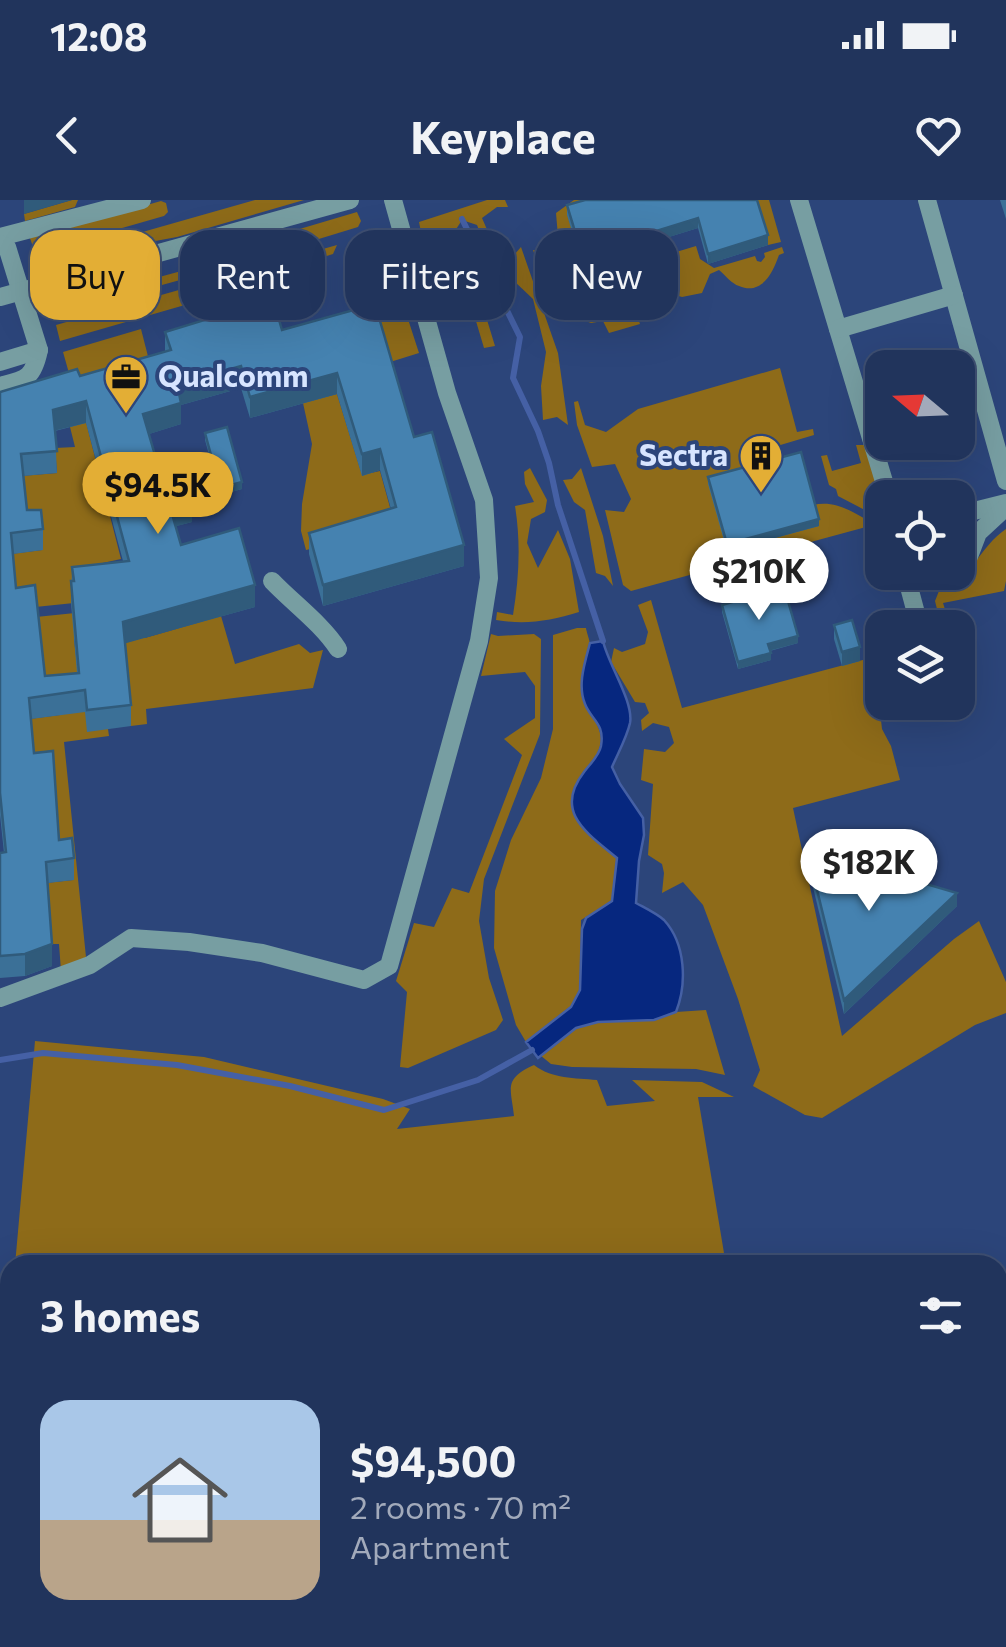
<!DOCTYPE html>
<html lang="en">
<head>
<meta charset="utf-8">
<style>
  :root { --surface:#21345c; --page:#2d3f65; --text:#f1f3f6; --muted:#a2aabb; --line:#3e4f72; --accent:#e3ae35 }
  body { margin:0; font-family:Commissioner,sans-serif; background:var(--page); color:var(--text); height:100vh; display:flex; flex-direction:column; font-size:38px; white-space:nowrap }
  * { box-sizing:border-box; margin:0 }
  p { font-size:32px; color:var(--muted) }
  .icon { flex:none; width:55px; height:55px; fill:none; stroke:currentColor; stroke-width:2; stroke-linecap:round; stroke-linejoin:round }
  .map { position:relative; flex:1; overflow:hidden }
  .drawer { position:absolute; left:0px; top:1055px; width:1008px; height:392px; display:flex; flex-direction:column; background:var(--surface); border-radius:30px 30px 0 0; box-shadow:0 10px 40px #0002,0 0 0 2px var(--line) }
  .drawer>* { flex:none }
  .top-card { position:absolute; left:30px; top:30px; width:948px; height:90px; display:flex; gap:20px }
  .needle { width:65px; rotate:289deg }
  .buttons { position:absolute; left:865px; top:150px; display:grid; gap:20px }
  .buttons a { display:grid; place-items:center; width:110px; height:110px; border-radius:20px; background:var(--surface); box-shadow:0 10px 40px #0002,0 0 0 2px var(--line); font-size:50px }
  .price { position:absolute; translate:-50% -85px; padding:0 22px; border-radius:35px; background:#fff; color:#222; font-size:32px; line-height:65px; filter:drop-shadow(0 2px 5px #0008) }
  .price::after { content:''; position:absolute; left:50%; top:60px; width:30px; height:22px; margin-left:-15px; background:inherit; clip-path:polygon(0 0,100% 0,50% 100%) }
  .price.active { background:var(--accent); color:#111 }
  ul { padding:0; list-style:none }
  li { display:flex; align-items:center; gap:30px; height:250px; padding:0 40px }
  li+li { border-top:2px solid var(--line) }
  li span { display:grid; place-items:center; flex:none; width:280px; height:200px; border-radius:30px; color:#555 }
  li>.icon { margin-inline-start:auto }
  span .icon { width:120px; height:120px; fill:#fffc; stroke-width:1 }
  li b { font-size:42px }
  h2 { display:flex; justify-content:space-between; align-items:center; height:120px; padding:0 40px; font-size:42px }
  .pill { padding:0 35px; border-radius:30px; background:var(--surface); box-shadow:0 10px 40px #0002,0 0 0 2px var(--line); font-size:35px; line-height:90px }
  .pill.active { background:var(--accent); color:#111 }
  .status { display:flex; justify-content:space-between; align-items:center; height:70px; padding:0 50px; background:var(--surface); direction:ltr }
  .status svg { height:28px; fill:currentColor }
  header { display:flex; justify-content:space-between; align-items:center; height:130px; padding:0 40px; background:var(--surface); font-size:45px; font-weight:700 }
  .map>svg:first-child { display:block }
  .green { fill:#8e6b19 }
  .water { fill:#06277f; stroke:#4560a5; stroke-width:2.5 }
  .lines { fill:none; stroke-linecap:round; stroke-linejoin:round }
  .stream { stroke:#4560a5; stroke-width:6 }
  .minor { stroke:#779ea2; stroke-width:18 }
  .wall { fill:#3b7097; fill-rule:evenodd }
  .shaded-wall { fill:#305b7b }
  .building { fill:#4582b0; stroke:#305b7b; stroke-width:2.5; fill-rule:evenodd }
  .labels { text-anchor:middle; stroke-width:8; stroke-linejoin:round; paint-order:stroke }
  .poi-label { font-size:30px; font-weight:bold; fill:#d7e5ff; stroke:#2c457a; text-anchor:start }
</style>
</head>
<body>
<div class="status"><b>12:08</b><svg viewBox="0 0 49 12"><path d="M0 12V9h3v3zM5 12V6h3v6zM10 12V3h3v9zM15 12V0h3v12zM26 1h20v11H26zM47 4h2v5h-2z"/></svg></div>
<header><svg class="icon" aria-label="back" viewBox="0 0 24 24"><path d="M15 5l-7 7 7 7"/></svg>Keyplace<svg class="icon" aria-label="heart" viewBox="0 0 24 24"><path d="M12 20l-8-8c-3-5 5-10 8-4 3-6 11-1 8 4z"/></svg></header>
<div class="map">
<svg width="1006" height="1447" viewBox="0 0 1006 1447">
  <rect width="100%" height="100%" fill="#2c457a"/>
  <!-- green -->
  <g class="green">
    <polygon points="72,0 78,0 75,7 25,21 24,14"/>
    <polygon points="255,0 304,0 177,37 101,51 39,70 37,62"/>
    <polygon points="487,0 505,0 508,7 497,7 482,18 498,55 514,55 521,47 558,153 568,225 557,217 543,220 541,186 546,152 533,99 490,58 477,25 462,20 453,34 457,48 473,74 495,146 484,148 459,64 446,56 436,33 422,37 419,22"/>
    <polygon points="574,0 618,0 590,91 625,81 640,124 609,133 603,121 591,123 583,120 568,81 555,80 547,91 533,50 547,52 559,48 556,13"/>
    <polygon points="754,0 769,0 781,42 768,45"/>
    <polygon points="161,1 166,3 168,12 164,16 35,53 30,38"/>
    <polygon points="357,12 361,21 358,27 260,57 242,46"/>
    <polygon points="337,45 333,54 295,66 292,74 60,141 56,125"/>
    <path d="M696 46 700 59 714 68 755 56 757 61 761 62 765 57 764 53 782 47 784 53 779 55C773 72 762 96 739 86 732 84 725 75 719 70L710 74 702 93 682 97 669 93 662 76 667 66 663 56Z"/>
    <polygon points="240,55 249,61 104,101 108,91"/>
    <path d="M395 79 419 153 387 163 367 112C383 105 390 97 395 79Z"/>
    <polygon points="101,86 93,103 52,114 49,101"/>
    <polygon points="141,129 153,176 74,191 63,152"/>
    <path d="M780 168 797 232 813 229 814 235 767 249 771 267 726 350 818 326 813 305C835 300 851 311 869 321L866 327 631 391 623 385 605 310 624 312 631 299 615 264 592 267 577 225 574 202 578 201 585 225 606 232 638 209Z"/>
    <polygon points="337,194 362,275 380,271 396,329 306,350 301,331 302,304 312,244 303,203"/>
    <polygon points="86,222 121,359 98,364 104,385 74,403 16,409 11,354 42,350 27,332 21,276 57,273 55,248 75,247 70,227"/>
    <polygon points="856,245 867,245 882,307 882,319 838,296 836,289 829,285 821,256 827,255 832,271 861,263"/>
    <path d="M530 268 547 300 545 312 531 319 527 343 538 368 558 330 570 359 579 412C550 421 526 425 496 420L497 412 513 415C519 378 521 343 515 306L534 302 525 284 524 272Z"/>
    <polygon points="581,268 603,336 613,386 605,376 596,373 585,310 574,302 563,280 572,279"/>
    <path d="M1006 329V381L1004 391 943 403 948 419 939 417 935 401 939 391C969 383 980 346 1006 329Z"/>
    <polygon points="651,400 682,508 874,457 882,529 891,546 900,580 793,608 842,836 954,739 979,721 1006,782 1006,813 975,825 822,918 805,915 753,886 760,870 738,799 703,705 683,682 662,693 664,673 662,664 648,655 653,584 641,580 644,549 665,552 674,543 669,527 653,523 642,531 641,520 649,513 645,503 635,502 611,462 614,448 622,452 645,444 648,432 638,405"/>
    <polygon points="119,405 145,438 221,416 235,464 299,444 310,453 323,450 313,488 146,509 147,524 131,526"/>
    <polygon points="75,413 74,440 78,474 108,529 109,536 64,542 86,757 61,771 59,744 51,744 46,683 73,680 59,661 34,575 29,519 60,515 45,498 36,417"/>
    <path d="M577 428H586C586 430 590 442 590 444 590 457 582 469 582 482 585 527 623 528 582 575L594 640 617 658 612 701 581 720 580 790 571 807 526 842 516 825 494 748 495 691 511 640 541 578 553 529V435Z"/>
    <polygon points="491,434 498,436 534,434 541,439 540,534 484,679 479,721 489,778 503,820 496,830 408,868 400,867 407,792 396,781 414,723 434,727 452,688 469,693 522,555 504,539 535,518 535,486 525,472 481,476"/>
    <polygon points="706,810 725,875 696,869 572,867 551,864 540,855 576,828 598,822 653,820 676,812"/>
    <path d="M35 841 204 857 383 899 410 909 397 929 514 916C511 888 503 879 534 865 552 879 575 878 597 880L607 906 655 901 632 880 702 882 734 897H698L726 1065H15Z"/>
    <polygon points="10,1125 10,1438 785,1438 787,1447 0,1447 0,1238"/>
  </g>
  <!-- water -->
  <path class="water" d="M603 441C608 464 634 502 630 523 627 537 618 553 612 567L620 584 643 618 644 635 639 661 636 703C645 708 656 713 664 720 686 744 687 784 676 812L654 820 598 822 576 828 538 858 526 842 571 807 580 790 582 729 586 718 612 701 617 658C587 633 553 612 584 572 590 564 599 556 601 546 605 523 591 520 585 504 577 485 585 462 590 443Z"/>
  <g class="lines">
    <!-- stream -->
    <g class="stream">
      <polyline points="462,19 520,137 513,178 538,231 549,263 558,305 603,441"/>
      <polyline points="0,860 43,853 177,865 290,886 384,910 478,880 532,850"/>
    </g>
    <!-- minor -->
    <g class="minor">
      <polyline points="799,0 889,298"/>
      <polyline points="927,0 1006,281"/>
      <polyline points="0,37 142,0"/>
      <path d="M0 44 7 47 39 150C33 179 26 179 0 186"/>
      <polyline points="0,97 350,0"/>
      <polyline points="838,129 954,95"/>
      <polyline points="0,162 39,150"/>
      <polyline points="958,315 1006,303"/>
      <polyline points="958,369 968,359 978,333 1006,307"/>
      <polyline points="905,372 920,428"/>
      <polyline points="916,372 944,381 953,372"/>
      <path d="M272 381C293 403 322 424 338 449"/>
      <polyline points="0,798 90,765 131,738 189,742 262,753 364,780 389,766 479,441 489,378 484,300 447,193 393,0"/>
    </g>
  </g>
  <!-- wall -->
  <g class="wall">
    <polygon points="757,0 768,45 708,64 698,28 617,53 622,82 590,91 567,15 567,5"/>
    <polygon points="1000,0 1006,0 1006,19"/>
    <path d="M282 130 414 237 464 366 323 406 309 354V333L391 309 380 270 362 276 337 194 250 218 241 188 181 205V224L149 234 164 286 192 322 176 326 181 345 255 407 125 443 131 505V526L87 532 85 512 31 519 34 553 59 640 74 658V680L48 683 52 766 25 776 0 778V653H4L0 615V192L80 176 165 151V132ZM86 223 123 361 72 367 71 403 77 473 45 476 16 388 13 354 43 350V329L27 310 23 276 57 273 55 231Z"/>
    <polygon points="205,233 242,289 220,295 205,240"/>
    <polygon points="708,277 819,326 727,351 708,284"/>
    <polygon points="722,405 798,443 770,451 771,460 738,469 722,412"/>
    <polygon points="834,425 860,461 842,466 834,439"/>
    <polygon points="807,649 957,706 844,814 807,663"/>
  </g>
  <!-- shaded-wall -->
  <g class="shaded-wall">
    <polygon points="24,0 72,0 24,14"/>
    <polygon points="698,18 698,28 614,54 614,44"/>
    <polygon points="768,35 768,45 708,64 708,54"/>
    <polygon points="622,72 622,82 590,91 590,81"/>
    <polygon points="241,166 241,188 181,205 181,224 143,236 143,214 177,184"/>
    <polygon points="337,173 337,194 250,218 250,197"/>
    <polygon points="86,201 86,223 53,231 53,210"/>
    <polygon points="380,249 380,270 362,276 362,254"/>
    <polygon points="242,282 242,289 220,295 220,288"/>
    <polygon points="192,300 192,322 170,328 170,307"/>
    <polygon points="819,319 819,326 727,351 727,344"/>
    <polygon points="464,345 464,366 323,406 323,385"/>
    <polygon points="255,385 255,407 123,444 123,422"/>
    <polygon points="798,436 798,443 768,451 768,444"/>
    <polygon points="860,447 860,461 842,466 842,452"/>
    <polygon points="771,453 771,460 738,469 738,462"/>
    <polygon points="957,693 957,706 844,814 844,800"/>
    <polygon points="52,744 52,766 25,776 25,754"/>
  </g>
  <!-- building -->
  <g class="building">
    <polygon points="585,0 757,0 768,35 708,54 698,18 614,44 622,72 590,81 567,5"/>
    <path d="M273 99 282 130 375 104 414 237 432 232 464 345 323 385 309 333 396 307 380 249 362 254 337 173 250 197 241 166 177 184 181 203 143 214 164 286 186 280 192 300 170 307 181 345 239 328 255 385 123 422 131 505 87 510 85 490 29 498 34 553 53 551 59 640 72 638 74 658 46 662 52 744 25 754 0 756V653L6 652 0 593V192L77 169 80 176 171 150 165 132ZM86 201 129 361 72 367 74 381H71L79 473 45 476 35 385 16 388 11 333 43 329 41 310H27L21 254 57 251 53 210Z"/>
    <polygon points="227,227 242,282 220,288 205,233"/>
    <polygon points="801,252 819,319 727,344 708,277"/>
    <polygon points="784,387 798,436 768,444 771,453 738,462 722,405"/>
    <polygon points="852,420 860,447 842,452 834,425"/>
    <polygon points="807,649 957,693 844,800"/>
  </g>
  <!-- icons -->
  <defs>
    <symbol id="office-pin" viewBox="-11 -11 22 30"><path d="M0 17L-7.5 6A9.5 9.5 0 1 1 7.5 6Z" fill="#e3ae35" stroke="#2c457a"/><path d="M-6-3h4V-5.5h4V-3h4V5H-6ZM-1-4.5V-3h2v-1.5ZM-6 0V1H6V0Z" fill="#111"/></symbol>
    <symbol id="building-pin" viewBox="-11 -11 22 30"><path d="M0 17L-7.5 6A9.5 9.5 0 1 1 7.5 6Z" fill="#e3ae35" stroke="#2c457a"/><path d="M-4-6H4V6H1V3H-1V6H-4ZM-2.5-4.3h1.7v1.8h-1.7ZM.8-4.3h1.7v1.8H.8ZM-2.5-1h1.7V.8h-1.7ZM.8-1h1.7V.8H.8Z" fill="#111"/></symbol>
  </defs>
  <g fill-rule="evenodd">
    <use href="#office-pin" x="101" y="152" width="50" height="68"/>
    <use href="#building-pin" x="736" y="231" width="50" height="68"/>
  </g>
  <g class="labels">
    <!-- poi labels -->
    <g class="poi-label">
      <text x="158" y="187">Qualcomm</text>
      <text x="728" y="266" text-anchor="end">Sectra</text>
    </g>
  </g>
</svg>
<div class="buttons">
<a><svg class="needle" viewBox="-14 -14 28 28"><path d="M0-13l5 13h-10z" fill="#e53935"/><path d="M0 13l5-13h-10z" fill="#a2aabb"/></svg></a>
<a><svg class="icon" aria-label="locate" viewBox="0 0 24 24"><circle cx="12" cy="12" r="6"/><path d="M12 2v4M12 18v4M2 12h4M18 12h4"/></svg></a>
<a><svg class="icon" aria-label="layers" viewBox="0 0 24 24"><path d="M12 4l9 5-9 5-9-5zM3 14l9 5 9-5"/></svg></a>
</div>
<b class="price active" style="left:158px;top:337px">$94.5K</b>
<b class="price" style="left:759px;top:423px">$210K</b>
<b class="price" style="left:869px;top:714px">$182K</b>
<div class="top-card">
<a class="pill active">Buy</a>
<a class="pill">Rent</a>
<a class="pill">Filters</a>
<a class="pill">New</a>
</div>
<section class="drawer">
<h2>3 homes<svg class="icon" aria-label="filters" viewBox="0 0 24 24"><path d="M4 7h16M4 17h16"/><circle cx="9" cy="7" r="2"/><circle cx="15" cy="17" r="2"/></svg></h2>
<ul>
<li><span style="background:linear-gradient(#a9c7e8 60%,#b9a48a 0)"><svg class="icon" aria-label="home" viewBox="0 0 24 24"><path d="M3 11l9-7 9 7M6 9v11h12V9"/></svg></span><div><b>$94,500</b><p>2 rooms · 70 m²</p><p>Apartment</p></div></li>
</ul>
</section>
</div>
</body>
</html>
